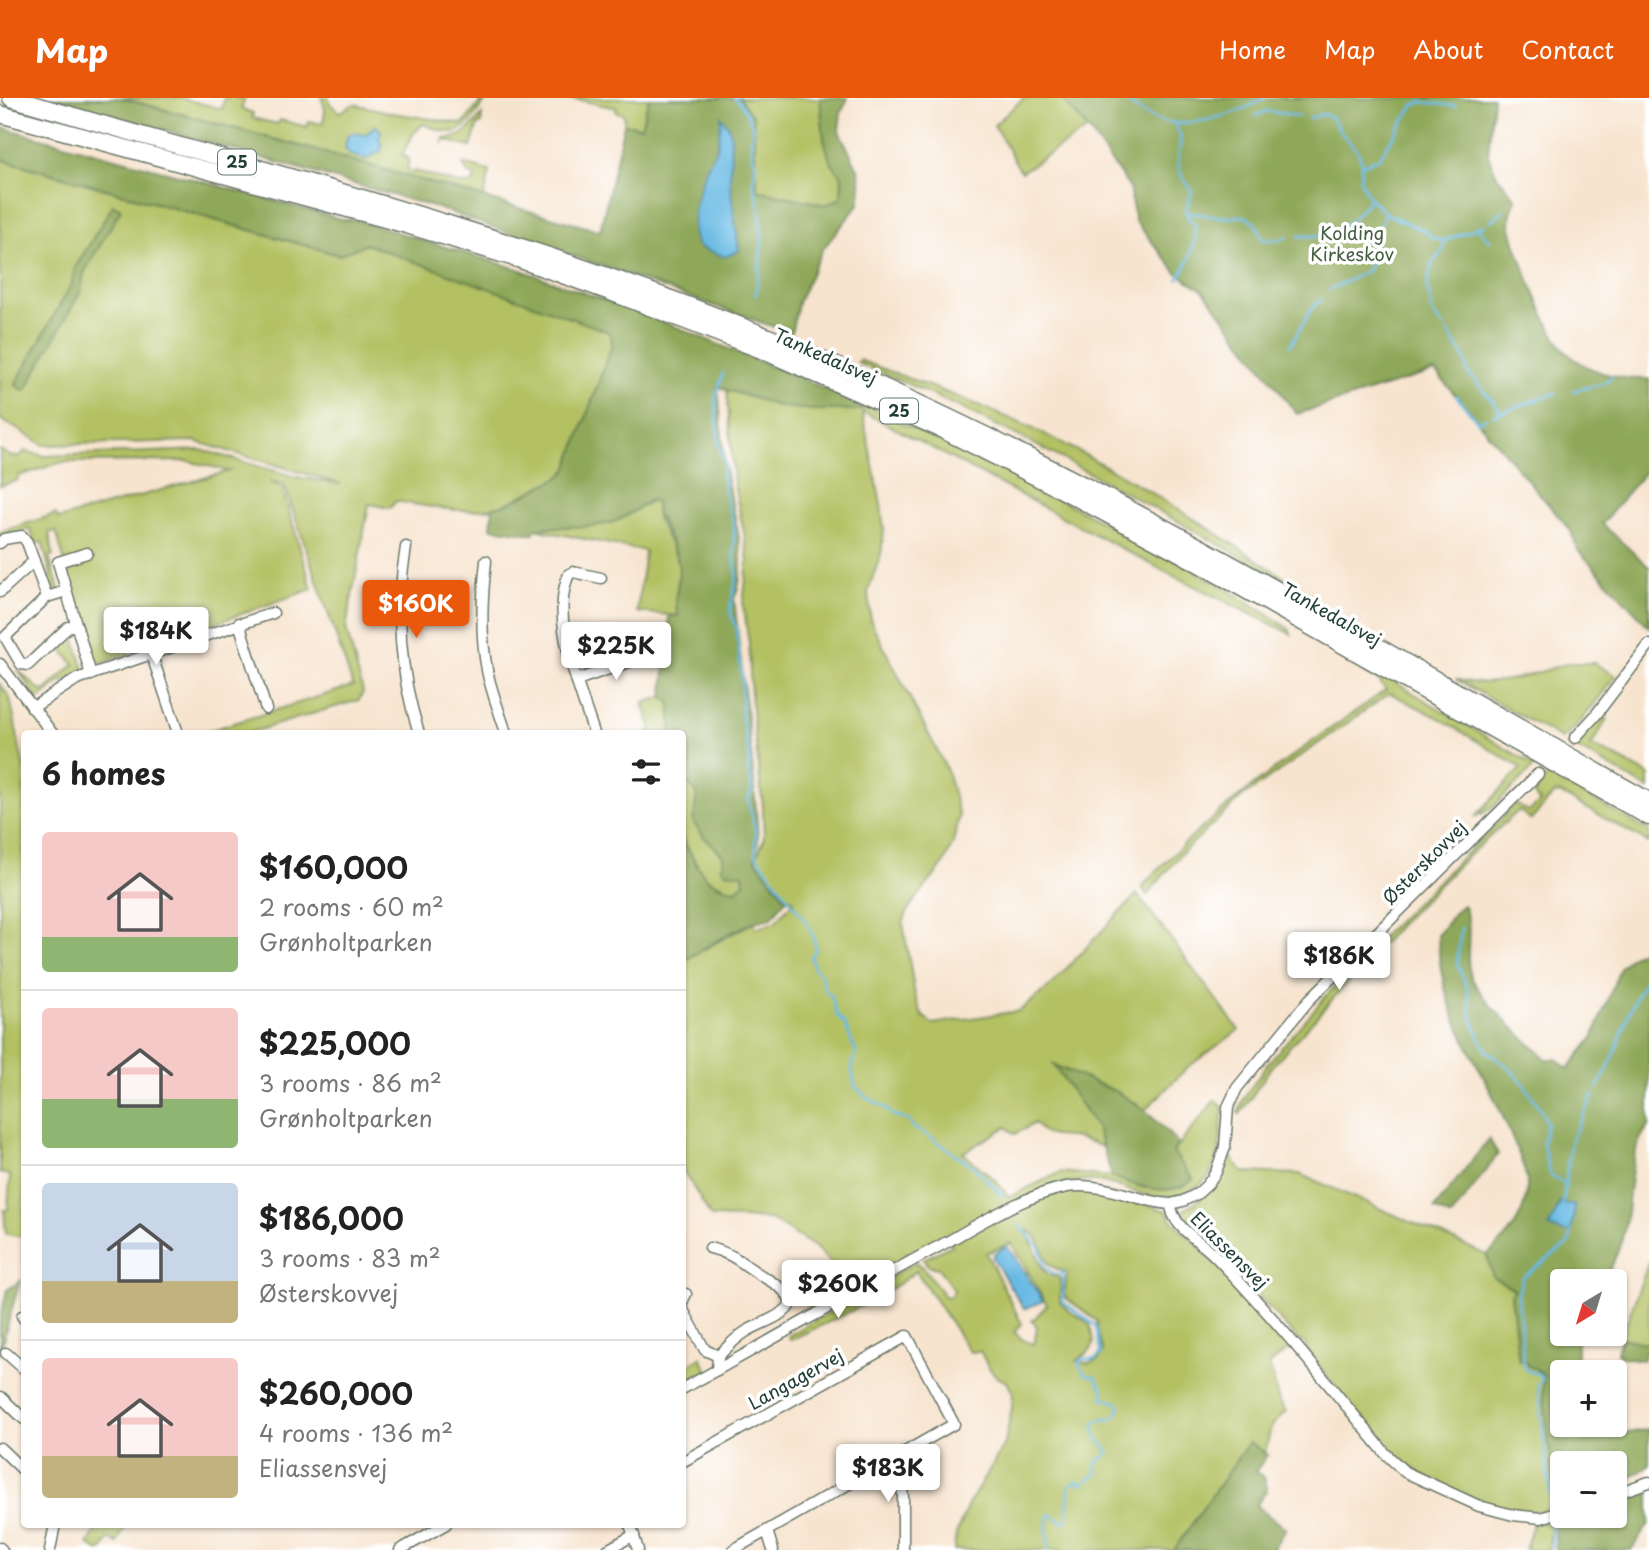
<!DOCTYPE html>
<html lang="en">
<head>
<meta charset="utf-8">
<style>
  :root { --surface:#fff; --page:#f6f6f6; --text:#222; --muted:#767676; --line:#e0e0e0; --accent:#ea580c }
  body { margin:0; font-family:"Playpen Sans",sans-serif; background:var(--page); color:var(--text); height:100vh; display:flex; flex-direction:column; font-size:26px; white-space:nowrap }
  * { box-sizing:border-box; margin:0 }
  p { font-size:23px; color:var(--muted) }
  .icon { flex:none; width:38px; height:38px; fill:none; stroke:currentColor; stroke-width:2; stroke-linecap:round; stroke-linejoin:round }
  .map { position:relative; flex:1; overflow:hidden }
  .side { position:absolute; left:21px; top:632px; width:665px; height:798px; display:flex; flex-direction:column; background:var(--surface); border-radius:7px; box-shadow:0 2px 5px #0004 }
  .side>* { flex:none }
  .needle { width:46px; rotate:218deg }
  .controls { position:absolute; left:1550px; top:1171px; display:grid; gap:14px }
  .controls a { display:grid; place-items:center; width:77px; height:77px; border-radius:7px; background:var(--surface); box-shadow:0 2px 5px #0004; font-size:35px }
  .price { position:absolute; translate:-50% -60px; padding:0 16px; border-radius:7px; background:#fff; color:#222; font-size:23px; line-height:46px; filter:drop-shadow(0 2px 4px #0008) }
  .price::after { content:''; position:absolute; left:50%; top:42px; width:21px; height:16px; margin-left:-10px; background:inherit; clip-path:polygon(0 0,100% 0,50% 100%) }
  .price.on { background:var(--accent); color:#fff }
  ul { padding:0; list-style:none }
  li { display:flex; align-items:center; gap:21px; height:175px; padding:0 21px }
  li+li { border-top:2px solid var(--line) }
  li span { display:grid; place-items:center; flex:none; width:196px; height:140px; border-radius:7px; color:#555 }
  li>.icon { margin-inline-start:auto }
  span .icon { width:84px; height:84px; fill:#fffc; stroke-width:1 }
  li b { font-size:30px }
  h2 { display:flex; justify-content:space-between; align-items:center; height:84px; padding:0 21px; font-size:30px }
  header { display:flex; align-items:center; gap:42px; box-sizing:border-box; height:98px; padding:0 35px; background:var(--accent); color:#fff }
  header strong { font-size:33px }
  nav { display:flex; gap:38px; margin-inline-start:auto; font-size:24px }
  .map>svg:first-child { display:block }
  .green { fill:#b3c163; stroke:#697f4c; stroke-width:2; fill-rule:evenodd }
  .forest { fill:#8ea759; stroke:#567246; stroke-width:2; fill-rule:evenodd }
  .water { fill:#68bae4; stroke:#447c8c; stroke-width:2 }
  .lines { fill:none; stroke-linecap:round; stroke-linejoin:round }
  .stream { stroke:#68bae4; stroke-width:2.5 }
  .minor-tunnel { stroke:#ccc3b0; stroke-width:10; stroke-dasharray:10 5; stroke-linecap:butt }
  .minor-casing { stroke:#6b776a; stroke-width:13 }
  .trunk-casing { stroke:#6b776a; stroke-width:19 }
  .minor { stroke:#fff; stroke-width:10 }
  .trunk { stroke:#fff; stroke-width:16 }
  .labels { text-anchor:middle; stroke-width:7; stroke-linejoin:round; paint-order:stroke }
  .shield { fill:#fff; stroke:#627771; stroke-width:2 }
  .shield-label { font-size:16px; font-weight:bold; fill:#1f3d34 }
  .park-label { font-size:18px; fill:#445e40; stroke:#fff }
  .street-label { font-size:18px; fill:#1f3d34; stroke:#fff }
</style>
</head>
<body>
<header>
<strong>Map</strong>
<nav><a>Home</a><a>Map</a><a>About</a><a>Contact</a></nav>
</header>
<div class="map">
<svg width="1649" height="1452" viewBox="0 0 1649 1452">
  <rect width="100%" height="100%" fill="#fff"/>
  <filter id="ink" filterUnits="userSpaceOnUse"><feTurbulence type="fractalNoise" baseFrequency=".0143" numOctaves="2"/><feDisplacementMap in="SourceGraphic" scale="14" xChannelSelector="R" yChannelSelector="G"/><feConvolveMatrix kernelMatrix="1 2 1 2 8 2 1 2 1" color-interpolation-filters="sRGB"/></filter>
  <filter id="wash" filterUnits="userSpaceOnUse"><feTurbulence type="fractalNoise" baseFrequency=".00686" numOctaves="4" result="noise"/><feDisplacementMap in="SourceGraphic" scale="28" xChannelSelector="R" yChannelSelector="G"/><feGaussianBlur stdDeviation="1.57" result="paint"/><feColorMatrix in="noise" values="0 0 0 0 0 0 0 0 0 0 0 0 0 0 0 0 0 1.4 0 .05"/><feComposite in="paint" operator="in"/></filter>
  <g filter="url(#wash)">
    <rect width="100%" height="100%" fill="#f7e4cf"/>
    <!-- green -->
    <g class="green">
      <path d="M122 0H181L222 11 224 0H245L241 11 253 15 252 20 278 26 280 22 307 29 309 23 322 26C326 15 326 10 321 0H329L330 6 340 14 354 6 393 15 463 26 484 0H487C479 12 467 34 451 34 442 35 432 29 423 26L413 36 402 57 409 60 407 71 414 75 415 73 459 86 475 85 473 82 475 80 474 77 468 76 463 66 490 73 484 100 315 52Z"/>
      <polygon points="569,0 649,0 641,29 624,26 624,16 616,14 617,10"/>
      <polygon points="739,0 820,0 824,40 830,63 842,78 841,100 826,107 757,92 753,19"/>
      <polygon points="1024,0 1061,0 1088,31 1021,74 994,27"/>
      <path d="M482 17 481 26H478L471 49 444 42 442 47 444 40C460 43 472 28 482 17Z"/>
      <path d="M0 61 338 157 365 146 604 230 611 237 612 247 567 372 560 379C543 388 524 401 506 407 471 418 430 409 396 403L390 410 369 406 346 530 363 594 359 602 248 635H202L353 588 284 386 269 383 282 389 312 491 94 568 56 433 49 435 53 457 49 459 59 491 52 494 47 484 51 478 43 447 42 444 35 445 30 431 0 441V434L56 416 58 421 229 373 188 363 62 364 19 378 17 383 0 388V352L10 358 19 359 25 353 44 358 202 352 296 379 341 386 194 343 44 347 0 321Z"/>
      <path d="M859 262C933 289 1016 319 1085 357 1165 400 1241 451 1317 501 1166 418 1017 328 857 265Z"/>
      <path d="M727 291C778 310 808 312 861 312L862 306 982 363 997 368C1094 422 1198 467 1289 531L1291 536 1166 474 862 313 881 406 884 433 881 456 868 493 871 524 947 672 959 718 953 745 943 767 909 810 903 825 915 898 922 917 932 926 1019 913 1048 890 1137 796 1239 932 1188 969 1145 1012 1119 995 1055 968 1097 1030 1102 1049C1095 1046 1088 1043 1081 1041 1060 1035 1049 1045 1035 1025L1015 1036 1006 1029 963 1055 996 1083 1009 1099 1061 1074 1112 1079 1144 1090H1171L1191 1084 1173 1054 1215 1002 1223 1009C1221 1025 1222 1042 1218 1057 1210 1093 1174 1104 1142 1096 1127 1092 1111 1084 1095 1083 1061 1081 1034 1094 1004 1110L1010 1115C1030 1106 1060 1091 1082 1092 1111 1093 1140 1105 1167 1113L1172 1122 1252 1202 1291 1249 1269 1267C1276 1283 1274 1301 1286 1313L1271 1329 1265 1355 1249 1344 1174 1452H954L956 1436 968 1407 1005 1346 1012 1309 1013 1295 1007 1284 997 1279 989 1270 980 1253 970 1254 916 1173C878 1203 834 1222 790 1242L788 1238 916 1164 926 1173 944 1198 950 1199 954 1192 938 1170 929 1168 923 1161 952 1147 949 1139 914 1156 905 1155V1161L769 1240 766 1235 831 1195 846 1181 815 1149 770 1121 711 1119 683 1072V863L754 824 756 830 775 824 794 803 792 800 786 801 755 761 764 741 763 709 751 603 749 545 743 507 748 462 745 439 734 386ZM1027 1133C1041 1137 1041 1154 1048 1165 1053 1171 1061 1171 1067 1175L1064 1196 1066 1200 1097 1223 1098 1235 1103 1254 1098 1262 1088 1265 1076 1263C1097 1248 1096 1249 1089 1225L1069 1213 1060 1203 1061 1184 1059 1179 1049 1177 1043 1171ZM1011 1145 1047 1207 1032 1223 1037 1228 1035 1243 1033 1246 1023 1242 1014 1234 1022 1226 986 1155Z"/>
      <polygon points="652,402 656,405 657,420 678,463 679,476 676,497 678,518 637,514 645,453 534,431 602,426 619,422"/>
      <polygon points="69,533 72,533 85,574 61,584 40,600 37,600 18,572 41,593 46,592 74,566 56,545 57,544 63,549 67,545 63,539"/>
      <path d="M1569 565H1594L1616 578 1577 628 1562 641 1455 581C1493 592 1533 576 1569 565Z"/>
      <path d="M1370 569 1535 668 1492 710 1475 719 1521 670 1439 620 1390 595 1241 700 1181 756 1147 797 1142 789C1214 709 1299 653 1386 592L1379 583 1362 573Z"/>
      <polygon points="0,586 10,600 24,671 24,1125 22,1137 24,1139 6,1136 4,1112 8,1112 10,1077 0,1075"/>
      <polygon points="663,599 670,603 672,635 646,635 652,631 643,605"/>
      <polygon points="1603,614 1607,621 1591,648 1612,657 1649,677 1649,691 1577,650 1587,634"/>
      <polygon points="1547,676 1649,733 1649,745 1559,695 1554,696 1531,722 1519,712 1467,759 1402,824 1272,968 1240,1016 1238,1015 1244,1000 1268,965 1352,868 1516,706 1529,714 1540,704 1534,697"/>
      <polygon points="682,681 697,694 704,739 723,757 722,770 743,776 744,785 739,792 732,792 705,780 683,742"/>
      <path d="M1230 1057 1242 1074 1300 1076 1487 1157 1493 1179 1516 1192 1511 1196 1519 1263H1527L1544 1279 1543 1293 1556 1410C1543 1413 1527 1415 1513 1413 1472 1406 1413 1377 1384 1347 1356 1319 1334 1285 1308 1255L1305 1245 1298 1242 1238 1175 1180 1115 1204 1098Z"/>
      <polygon points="1649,1163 1649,1246 1621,1240"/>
      <polygon points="701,1259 708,1273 683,1286 682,1283 691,1278 686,1269"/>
      <polygon points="1534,1422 1552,1427 1548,1452 1525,1452"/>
      <polygon points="99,1426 127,1426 117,1445 109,1441 102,1452 97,1452 88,1446"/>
    </g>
    <!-- forest -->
    <g class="forest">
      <polygon points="51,0 120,0 315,52 600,133 624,26 641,29 649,0 739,0 753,19 757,92 826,107 841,100 842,79 830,63 824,40 820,0 848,0 841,15 839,33 859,73 861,91 859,106 822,152 799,202 791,235 438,110"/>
      <path d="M1061 0H1493L1488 57 1496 76 1516 101C1514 107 1510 115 1510 122 1511 144 1551 242 1568 256 1591 275 1620 282 1649 281V374L1646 372 1602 426 1649 469V529L1577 451 1571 433 1435 273 1297 316 1203 192 1178 176 1135 123 1129 89 1088 31Z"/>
      <path d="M0 29 345 122 353 121 518 171 657 221 862 306V312H813L781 309 718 289C721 318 722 348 726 376 732 416 751 461 734 501L753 673 758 742 755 761 786 801 771 820 754 824 730 835 683 863V742C697 767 703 789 736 792L744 785 743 776 725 774 722 770 723 757 704 739 693 724 697 695 683 681 682 635H672L670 604 663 599 669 518H678C673 502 679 488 679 473 679 456 668 440 662 425L656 414V405L651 402C640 408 629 417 618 422 593 433 561 426 535 431L533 436 491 430 493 409 506 406 560 379 567 372 612 247V240L609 234 366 146 339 157 0 61Z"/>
      <polygon points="113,107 121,111 84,175 81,193 25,293 15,287 72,185 75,170"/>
      <path d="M1463 807C1474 829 1465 849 1469 871 1473 898 1526 941 1546 961H1557L1568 971 1593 940 1620 870 1630 859 1649 849V1028C1628 1049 1631 1099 1625 1127 1622 1147 1613 1166 1603 1183H1563V1236H1577V1274H1563V1326L1582 1327 1586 1343 1649 1331V1368L1615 1389V1365H1563V1407L1556 1410 1543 1293 1544 1279 1540 1273 1528 1268 1527 1263H1519L1511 1196 1515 1192 1493 1179 1487 1157C1509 1139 1528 1115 1527 1085 1526 1069 1516 1050 1510 1035 1482 965 1438 916 1438 837L1456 813ZM1563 1104 1566 1106H1572L1575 1109 1571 1133 1562 1134 1557 1130 1556 1113 1559 1105Z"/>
      <path d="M1054 967 1119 995 1145 1012 1178 1045 1173 1054 1193 1081C1173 1102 1135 1087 1112 1079L1097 1030Z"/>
      <polygon points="1489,1041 1498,1056 1451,1119 1434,1111"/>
      <polygon points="20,1183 1,1250 0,1256 0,1221 7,1192"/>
      <polygon points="1621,1240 1649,1246 1643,1262 1623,1259 1617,1255"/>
      <polygon points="1249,1344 1267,1357 1256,1373 1264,1379 1267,1391 1256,1408 1286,1431 1273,1450 1274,1452 1174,1452"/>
      <polygon points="1649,1387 1649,1426 1631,1452 1556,1452 1554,1419 1615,1418 1615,1398"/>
    </g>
    <!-- water -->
    <g class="water">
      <path d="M721 19 728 27 731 37 730 86 739 153 725 159 699 149C684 129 703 70 717 51 718 40 721 31 721 19Z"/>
      <polygon points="375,27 381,33 379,40 382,46 381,53 366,61 350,57 345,50 347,39 352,35 366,37"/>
      <polygon points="1561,1103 1566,1106 1572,1106 1575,1109 1571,1134 1562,1134 1549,1129"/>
      <polygon points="1007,1148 1043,1203 1024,1211 993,1160 994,1156"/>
    </g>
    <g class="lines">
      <!-- stream -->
      <g class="stream">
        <polyline points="735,0 742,7 753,29 751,48 756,69 753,83 759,108 762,144 756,197"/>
        <polyline points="1073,0 1080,5 1090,0"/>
        <path d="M1124 0C1137 14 1158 25 1176 25 1202 26 1244 14 1264 0"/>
        <polyline points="1256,18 1266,13 1299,18"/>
        <polyline points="1309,20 1324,16 1331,19 1341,35 1357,52 1362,64 1360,82 1369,99 1385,115 1427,134 1431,139 1444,143 1484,127"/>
        <path d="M1175 26 1181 39C1178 68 1173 68 1192 93L1186 113 1188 119 1195 127V143L1189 162 1178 181"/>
        <polyline points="1364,66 1379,60 1414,7 1423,4 1455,8"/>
        <path d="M1187 115C1200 116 1213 118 1226 119 1235 121 1228 119 1237 118 1253 117 1258 129 1263 142H1279L1287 139"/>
        <polyline points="1490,123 1503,113"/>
        <polyline points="1479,131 1490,143"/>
        <path d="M1299 138C1337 140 1346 129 1370 101"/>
        <polyline points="1329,192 1367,173 1376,153 1375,141 1385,115"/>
        <polyline points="1444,229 1433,216 1427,188 1432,165 1442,155 1445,143"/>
        <polyline points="1448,234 1464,259 1467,269 1466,272 1501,313"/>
        <polyline points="1290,248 1312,210 1321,202"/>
        <polyline points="723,275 716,299 717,323 719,345 725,367 723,376 725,395 734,429 734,457 737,477 730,512 736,530 742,579 742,621 750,660 748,673 751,679 752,693 748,701 756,735 756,757 804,821 812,835 816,850 811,859 814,871 821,876 825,893 831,897 837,918 844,925 856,954 852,970 855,988 866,999 883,1008 893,1017 909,1023 914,1030 932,1040 975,1070 1003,1098"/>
        <polyline points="1573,293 1602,286 1612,279"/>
        <polyline points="1456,298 1478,324 1486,320"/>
        <polyline points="1494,317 1556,295"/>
        <polyline points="1461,830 1457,865 1468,892 1471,917 1480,941 1487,953 1506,967 1523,985 1540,1010 1547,1025 1543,1045 1548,1071 1551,1077 1565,1087"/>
        <path d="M1598 990C1603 978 1611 967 1615 954 1625 928 1632 901 1649 877"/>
        <polyline points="1563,1104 1571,1041 1594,996"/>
        <path d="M1020 1128 1039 1149 1045 1169 1054 1176 1063 1175V1204L1096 1228 1101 1256 1095 1261H1081L1078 1265 1085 1276 1095 1279 1103 1292V1300L1118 1305 1120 1309 1114 1320 1100 1322 1095 1325C1092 1340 1103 1345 1109 1354L1096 1365 1097 1375 1082 1387 1077 1383 1069 1387 1067 1423 1062 1424 1050 1416C1044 1428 1048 1439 1049 1452"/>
        <polyline points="1551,1405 1538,1288 1542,1281 1538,1276 1528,1273 1524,1269 1518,1196 1523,1179 1567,1147 1570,1142 1571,1134"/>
        <polyline points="1552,1424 1552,1452"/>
      </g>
    </g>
  </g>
  <g filter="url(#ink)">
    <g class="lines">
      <!-- minor-tunnel -->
      <polyline class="minor-tunnel" points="1538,676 1575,640"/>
      <defs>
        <g id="minor">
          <polyline points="0,445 4,441 22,438 27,444 47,499"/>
          <path d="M406 449C395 513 399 573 419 635"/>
          <polyline points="87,455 58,464 91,577"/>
          <path d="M486 463C482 500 480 535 487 572 491 593 500 615 506 635"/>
          <polyline points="66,493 47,499 5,539 21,566 28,567 68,529 76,527"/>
          <polyline points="0,494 34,463"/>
          <polyline points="239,525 266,611"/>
          <polyline points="151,555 178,635"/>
          <polyline points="0,566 52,635"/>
          <polyline points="577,582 646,558"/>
          <polyline points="32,610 77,581 273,515"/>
          <path d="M594 635C580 591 549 521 569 476L573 474 601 480"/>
          <polyline points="1575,640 1595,618 1649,547"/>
          <polyline points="1171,1106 1183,1103 1197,1096 1207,1087 1216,1074 1225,1049 1228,1009 1237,990 1309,902 1538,676"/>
          <path d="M710 1150C735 1156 742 1166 762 1178 818 1209 778 1216 747 1233 736 1239 727 1250 718 1258L717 1272"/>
          <polyline points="682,1204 686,1196"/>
          <polyline points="682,1210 705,1252 718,1258"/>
          <polyline points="22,1218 24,1221"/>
          <polyline points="6,1255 24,1271"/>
          <path d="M682 1291C771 1243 858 1191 947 1144 984 1123 1025 1097 1067 1089 1103 1083 1137 1104 1171 1106 1171 1129 1201 1143 1215 1158 1275 1220 1330 1288 1385 1355L1405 1374 1479 1408 1513 1417 1541 1420 1563 1413"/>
          <polyline points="1,1299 24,1321"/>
          <polyline points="0,1350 24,1373"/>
          <polyline points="898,1357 903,1398 903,1452"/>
          <polyline points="682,1364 907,1238 954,1326 733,1452"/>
          <polyline points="1615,1396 1649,1384"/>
          <polyline points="630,1426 638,1452"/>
          <polyline points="767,1433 773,1452"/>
          <polyline points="0,1450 2,1452"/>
          <polyline points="50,1452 55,1426"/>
          <polyline points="400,1452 446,1426"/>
          <polyline points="607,1452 634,1437"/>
        </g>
        <g id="trunk">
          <path d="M11 0C256 71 504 133 741 228 1059 355 1351 536 1649 703"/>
          <polyline points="0,16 407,127 518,161 613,195 759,251 945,333 1060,391 1178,454 1649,719"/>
        </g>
      </defs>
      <!-- minor casing -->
      <use href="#minor" class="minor-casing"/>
      <!-- trunk casing -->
      <use href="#trunk" class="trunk-casing"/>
      <!-- minor -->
      <use href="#minor" class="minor"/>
      <!-- trunk -->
      <use href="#trunk" class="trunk"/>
    </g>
  </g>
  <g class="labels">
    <!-- shield labels -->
    <g class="shield">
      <rect x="218" y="51.5" width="38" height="25" rx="5"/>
      <rect x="880" y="300.5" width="38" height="25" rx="5"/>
    </g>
    <g class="shield-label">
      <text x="237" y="70">25</text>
      <text x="899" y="319">25</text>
    </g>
    <!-- park labels -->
    <g class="park-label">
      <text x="1352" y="142">Kolding<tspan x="1352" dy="21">Kirkeskov</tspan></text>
    </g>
    <!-- street labels -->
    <g class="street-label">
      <text transform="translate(825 259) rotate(24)" y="6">Tankedalsvej</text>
      <text transform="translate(1331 517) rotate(29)" y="6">Tankedalsvej</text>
      <text transform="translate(1425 765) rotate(-45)" y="6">Østerskovvej</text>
      <text transform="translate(1229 1153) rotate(45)" y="6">Eliassensvej</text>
      <text transform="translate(796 1282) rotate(-29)" y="6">Langagervej</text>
    </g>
  </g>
</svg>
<div class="controls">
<a><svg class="needle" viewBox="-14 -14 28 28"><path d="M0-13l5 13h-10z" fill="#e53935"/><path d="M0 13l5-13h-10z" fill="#767676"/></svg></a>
<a>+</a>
<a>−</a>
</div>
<b class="price on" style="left:416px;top:542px">$160K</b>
<b class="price" style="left:156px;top:569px">$184K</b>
<b class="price" style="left:616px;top:584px">$225K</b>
<b class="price" style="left:1339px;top:894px">$186K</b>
<b class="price" style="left:838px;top:1222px">$260K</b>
<b class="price" style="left:888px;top:1406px">$183K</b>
<section class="side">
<h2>6 homes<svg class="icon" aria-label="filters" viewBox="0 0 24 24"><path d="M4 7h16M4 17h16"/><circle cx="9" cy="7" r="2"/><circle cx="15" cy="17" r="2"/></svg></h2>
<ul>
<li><span style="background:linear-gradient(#f6c9c9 75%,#8fb573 0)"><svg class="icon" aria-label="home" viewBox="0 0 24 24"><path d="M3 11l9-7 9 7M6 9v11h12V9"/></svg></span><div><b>$160,000</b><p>2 rooms · 60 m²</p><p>Grønholtparken</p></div></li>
<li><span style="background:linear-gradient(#f6c9c9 65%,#8fb573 0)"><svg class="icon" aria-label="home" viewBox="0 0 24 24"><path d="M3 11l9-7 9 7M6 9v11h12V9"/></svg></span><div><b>$225,000</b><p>3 rooms · 86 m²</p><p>Grønholtparken</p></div></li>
<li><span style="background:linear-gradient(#c9d6e8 70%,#c2b280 0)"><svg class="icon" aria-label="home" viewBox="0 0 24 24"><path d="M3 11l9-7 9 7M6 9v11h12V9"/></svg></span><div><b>$186,000</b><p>3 rooms · 83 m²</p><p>Østerskovvej</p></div></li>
<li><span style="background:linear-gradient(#f6c9c9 70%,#c2b280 0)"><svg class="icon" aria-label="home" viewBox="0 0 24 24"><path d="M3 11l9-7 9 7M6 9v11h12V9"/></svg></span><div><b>$260,000</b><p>4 rooms · 136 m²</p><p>Eliassensvej</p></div></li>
</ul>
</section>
</div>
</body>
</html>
